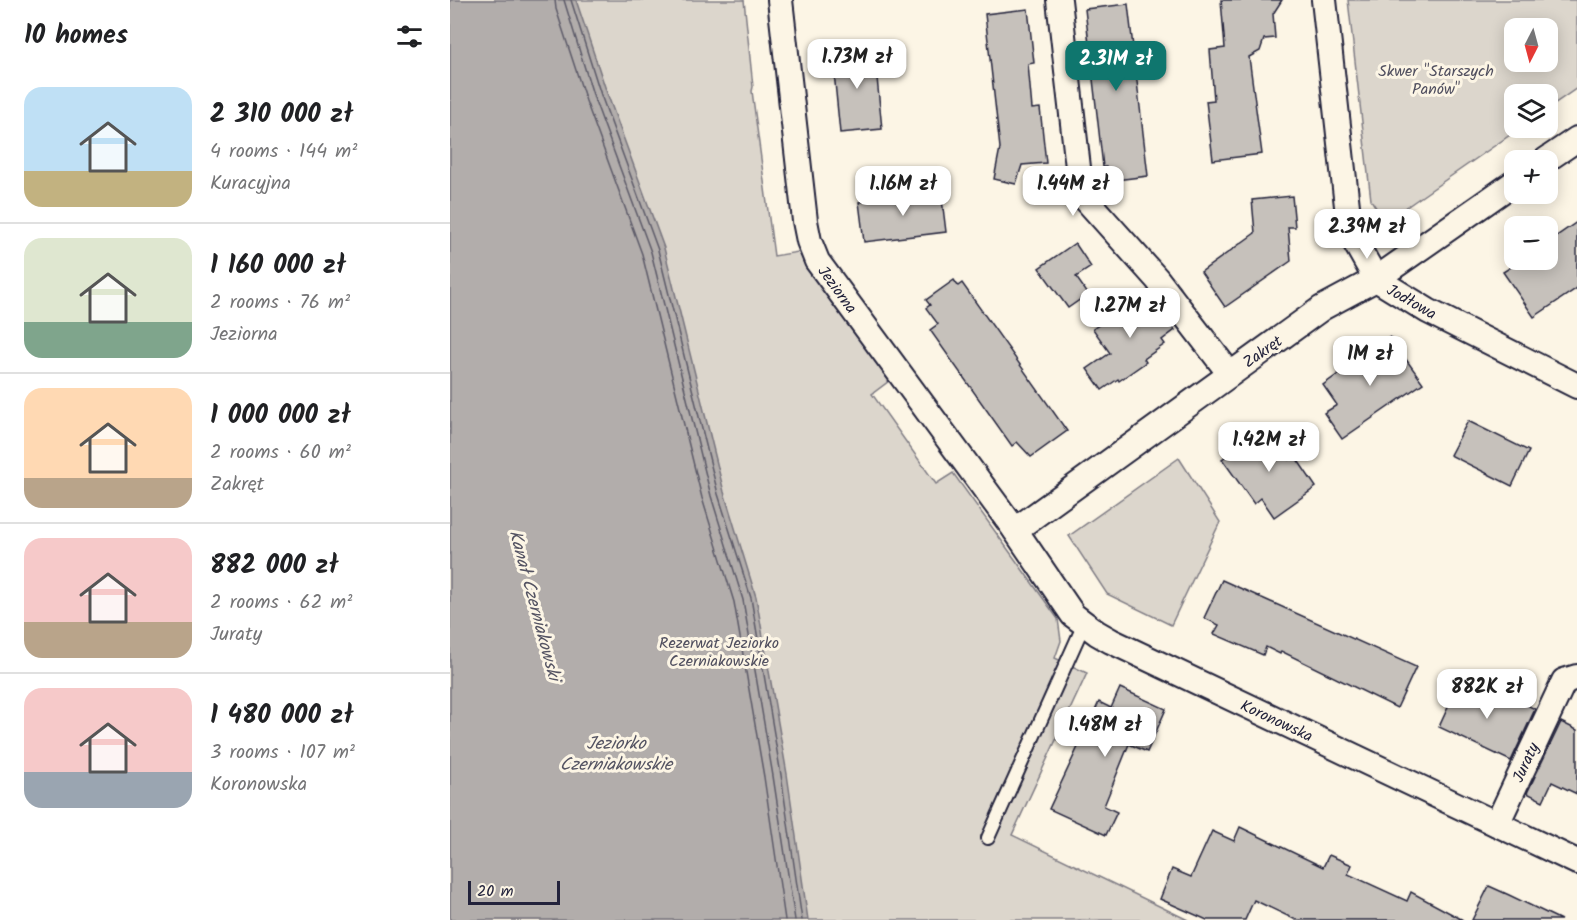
<!DOCTYPE html>
<html lang="en">
<head>
<meta charset="utf-8">
<style>
  :root { --surface:#fff; --page:#f6f6f6; --text:#202124; --muted:#757577; --line:#e0e0e0; --accent:#0f766e }
  body { margin:0; font-family:Kalam,sans-serif; background:var(--page); color:var(--text); height:100vh; display:flex; flex-direction:column; font-size:22px; white-space:nowrap }
  * { box-sizing:border-box; margin:0 }
  p { font-size:20px; color:var(--muted) }
  .icon { flex:none; width:33px; height:33px; fill:none; stroke:currentColor; stroke-width:2; stroke-linecap:round; stroke-linejoin:round }
  .map { position:relative; flex:1; overflow:hidden }
  .side { display:flex; flex-direction:column; background:var(--surface); width:450px }
  .side>* { flex:none }
  .needle { width:39px; rotate:186deg }
  .buttons { position:absolute; left:1054px; top:18px; display:grid; gap:12px }
  .buttons a { display:grid; place-items:center; width:54px; height:54px; border-radius:12px; background:var(--surface); box-shadow:0 3px 15px #0003; font-size:30px }
  .scale { position:absolute; left:18px; bottom:15px; width:92px; box-sizing:border-box; padding-left:6px; border:3px solid #22223b; border-top:0; font-size:16px; line-height:21px; white-space:nowrap; color:#22223b; -webkit-text-stroke:4px #fcf5e5; paint-order:stroke }
  .price { position:absolute; translate:-50% -51px; padding:0 14px; border-radius:12px; background:#fff; color:#222; font-size:20px; line-height:39px; filter:drop-shadow(0 2px 3px #0008) }
  .price::after { content:''; position:absolute; left:50%; top:36px; width:18px; height:14px; margin-left:-9px; background:inherit; clip-path:polygon(0 0,100% 0,50% 100%) }
  .price.on { background:var(--accent); color:#fff }
  ul { padding:0; list-style:none }
  li { display:flex; align-items:center; gap:18px; height:150px; padding:0 24px }
  li+li { border-top:2px solid var(--line) }
  li span { display:grid; place-items:center; flex:none; width:168px; height:120px; border-radius:18px; color:#555 }
  li>.icon { margin-inline-start:auto }
  span .icon { width:72px; height:72px; fill:#fffc; stroke-width:1 }
  li b { font-size:26px }
  h2 { display:flex; justify-content:space-between; align-items:center; height:72px; padding:0 24px; font-size:26px }
  main { display:flex; flex:1; min-height:0 }
  .map>svg:first-child { display:block }
  .green { fill:#dcd6cc; stroke:#7f7c84; stroke-width:1.5; fill-rule:evenodd }
  .water { fill:#b2adab; stroke:#78757e; stroke-width:1.5 }
  .lines { fill:none; stroke-linecap:round; stroke-linejoin:round }
  .shore { stroke:#5c5a68; stroke-width:1.5 }
  .building { fill:#c6c1bb; stroke:#22223b; stroke-width:1.5 }
  .lane-casing { stroke:#22223b; stroke-width:16 }
  .street-casing { stroke:#22223b; stroke-width:28 }
  .lane { stroke:#fcf5e5; stroke-width:12 }
  .street { stroke:#fcf5e5; stroke-width:24 }
  .labels { text-anchor:middle; stroke-width:6; stroke-linejoin:round; paint-order:stroke }
  .park-label { font-size:16px; fill:#504f5f; stroke:#fcf5e5 }
  .street-label { font-size:16px; fill:#22223b; stroke:#fcf5e5 }
  .water-label { font-size:18px; font-style:italic; fill:#545362; stroke:#fcf5e5 }
</style>
</head>
<body>
<main>
<section class="side">
<h2>10 homes<svg class="icon" aria-label="filters" viewBox="0 0 24 24"><path d="M4 7h16M4 17h16"/><circle cx="9" cy="7" r="2"/><circle cx="15" cy="17" r="2"/></svg></h2>
<ul>
<li><span style="background:linear-gradient(#bfe0f5 70%,#c2b280 0)"><svg class="icon" aria-label="home" viewBox="0 0 24 24"><path d="M3 11l9-7 9 7M6 9v11h12V9"/></svg></span><div><b>2 310 000 zł</b><p>4 rooms · 144 m²</p><p>Kuracyjna</p></div></li>
<li><span style="background:linear-gradient(#dfe7d0 70%,#7fa58c 0)"><svg class="icon" aria-label="home" viewBox="0 0 24 24"><path d="M3 11l9-7 9 7M6 9v11h12V9"/></svg></span><div><b>1 160 000 zł</b><p>2 rooms · 76 m²</p><p>Jeziorna</p></div></li>
<li><span style="background:linear-gradient(#ffd9b3 75%,#b9a48a 0)"><svg class="icon" aria-label="home" viewBox="0 0 24 24"><path d="M3 11l9-7 9 7M6 9v11h12V9"/></svg></span><div><b>1 000 000 zł</b><p>2 rooms · 60 m²</p><p>Zakręt</p></div></li>
<li><span style="background:linear-gradient(#f6c9c9 70%,#b9a48a 0)"><svg class="icon" aria-label="home" viewBox="0 0 24 24"><path d="M3 11l9-7 9 7M6 9v11h12V9"/></svg></span><div><b>882 000 zł</b><p>2 rooms · 62 m²</p><p>Juraty</p></div></li>
<li><span style="background:linear-gradient(#f6c9c9 70%,#9aa5b1 0)"><svg class="icon" aria-label="home" viewBox="0 0 24 24"><path d="M3 11l9-7 9 7M6 9v11h12V9"/></svg></span><div><b>1 480 000 zł</b><p>3 rooms · 107 m²</p><p>Koronowska</p></div></li>
</ul>
</section>
<div class="map">
<svg width="1127" height="920" viewBox="0 0 1127 920">
  <rect width="100%" height="100%" fill="#fcf5e5"/>
  <filter id="ink" filterUnits="userSpaceOnUse"><feTurbulence type="fractalNoise" baseFrequency=".0167" numOctaves="2"/><feDisplacementMap in="SourceGraphic" scale="12" xChannelSelector="R" yChannelSelector="G"/><feConvolveMatrix kernelMatrix="1 2 1 2 8 2 1 2 1" color-interpolation-filters="sRGB"/></filter>
  <g filter="url(#ink)">
    <!-- green -->
    <g class="green">
      <polygon points="0,0 294,0 303,87 302,91 324,256 348,252 439,381 422,394 486,484 503,473 608,619 611,641 605,658 637,673 562,835 738,920 0,920"/>
      <path d="M898 0H1127V88L1098 108V94H1065V128H1070L935 222 921 200ZM1098 28V62H1065V28Z"/>
      <polygon points="729,458 770,522 721,625 657,594 619,536"/>
    </g>
    <!-- water -->
    <polygon class="water" points="0,0 126,0 157,93 214,248 274,492 306,597 337,774 358,920 0,920"/>
    <g class="lines">
      <!-- shore -->
      <g class="shore">
        <polyline points="105,0 106,9 136,101 192,254 252,498 284,602 314,777 335,920"/>
        <polyline points="114,0 144,98 201,252 261,496 293,600 323,776 345,920"/>
        <polyline points="121,0 151,95 208,250 268,494 301,598 331,775 352,920"/>
      </g>
    </g>
    <!-- building -->
    <g class="building">
      <polygon points="771,0 832,0 823,14 825,38 814,39 810,51 799,57 812,154 763,160 756,101 764,100 760,50 775,48"/>
      <polygon points="678,4 698,176 658,181 656,167 653,167 635,9"/>
      <polygon points="578,9 584,63 578,64 582,109 590,108 596,163 572,165 566,184 544,179 550,148 535,14"/>
      <polygon points="424,47 432,129 390,133 382,52"/>
      <polygon points="491,191 496,232 414,242 409,202"/>
      <polygon points="842,196 845,227 838,227 841,261 775,307 751,272 805,233 802,200"/>
      <polygon points="1127,222 1127,288 1084,317 1053,272 1072,260 1098,260 1098,242"/>
      <polygon points="625,243 641,267 626,277 638,294 618,308 589,268"/>
      <polygon points="504,280 508,286 512,283 617,431 581,457 567,442 562,446 480,330 488,324 476,308 480,305 476,300"/>
      <polygon points="697,291 725,330 712,340 715,344 694,359 696,362 669,381 668,379 652,390 637,369 660,353 643,329"/>
      <polygon points="940,337 973,383 892,439 874,413 887,405 873,385"/>
      <polygon points="1018,421 1079,451 1062,486 1000,455"/>
      <polygon points="816,428 839,460 845,456 866,487 824,517 811,498 804,504 772,459"/>
      <polygon points="772,580 966,667 947,708 831,651 830,654 816,647 813,655 764,634 769,625 754,618"/>
      <polygon points="1010,681 1054,701 1057,695 1085,709 1061,761 989,727"/>
      <polygon points="670,688 716,709 697,752 679,744 654,806 667,812 656,835 599,809 649,702 661,708"/>
      <polygon points="1111,722 1127,730 1127,794 1102,782 1093,801 1077,793"/>
      <polygon points="790,827 873,867 879,855 902,865 898,874 957,901 961,892 1013,920 846,920 804,900 795,920 757,920 710,899 722,869 741,877 762,831 784,841"/>
      <polygon points="1039,886 1059,895 1111,920 1022,920"/>
    </g>
    <g class="lines">
      <defs>
        <polyline id="lane" points="538,838 634,624"/>
        <g id="street">
          <polyline points="330,0 355,221 359,241 367,261 565,530 623,615 647,633 661,641 1127,862"/>
          <polyline points="609,0 631,194 707,279 780,374"/>
          <polyline points="874,0 900,233 926,279 978,311 1127,386"/>
          <polyline points="1096,160 1127,139"/>
          <polyline points="565,530 872,308 926,279 1065,182"/>
          <polyline points="1047,824 1114,681 1127,677"/>
        </g>
      </defs>
      <!-- lane casing -->
      <use href="#lane" class="lane-casing"/>
      <!-- street casing -->
      <use href="#street" class="street-casing"/>
      <!-- lane -->
      <use href="#lane" class="lane"/>
      <!-- street -->
      <use href="#street" class="street"/>
    </g>
  </g>
  <g class="labels">
    <!-- park labels -->
    <g class="park-label">
      <text x="986" y="76">Skwer "Starszych<tspan x="986" dy="18">Panów"</tspan></text>
      <text x="269" y="648">Rezerwat Jeziorko<tspan x="269" dy="18">Czerniakowskie</tspan></text>
    </g>
    <!-- street labels -->
    <g class="street-label">
      <text transform="translate(388 289) rotate(54)" y="6">Jeziorna</text>
      <text transform="translate(962 301) rotate(30)" y="6">Jodłowa</text>
      <text transform="translate(812 351) rotate(-35)" y="6">Zakręt</text>
      <text transform="translate(827 720) rotate(25)" y="6">Koronowska</text>
      <text transform="translate(1075 762) rotate(-65)" y="6">Juraty</text>
    </g>
    <!-- water labels -->
    <g class="water-label">
      <text transform="translate(85 605) rotate(75)" y="6">Kanał Czerniakowski</text>
      <text x="166" y="749">Jeziorko<tspan x="166" dy="21">Czerniakowskie</tspan></text>
    </g>
  </g>
</svg>
<div class="buttons">
<a><svg class="needle" viewBox="-14 -14 28 28"><path d="M0-13l5 13h-10z" fill="#e53935"/><path d="M0 13l5-13h-10z" fill="#757577"/></svg></a>
<a><svg class="icon" aria-label="layers" viewBox="0 0 24 24"><path d="M12 4l9 5-9 5-9-5zM3 14l9 5 9-5"/></svg></a>
<a>+</a>
<a>−</a>
</div>
<div class="scale">20 m</div>
<b class="price" style="left:407px;top:90px">1.73M zł</b>
<b class="price on" style="left:666px;top:92px">2.31M zł</b>
<b class="price" style="left:453px;top:217px">1.16M zł</b>
<b class="price" style="left:623px;top:217px">1.44M zł</b>
<b class="price" style="left:917px;top:260px">2.39M zł</b>
<b class="price" style="left:680px;top:339px">1.27M zł</b>
<b class="price" style="left:920px;top:387px">1M zł</b>
<b class="price" style="left:819px;top:473px">1.42M zł</b>
<b class="price" style="left:1037px;top:720px">882K zł</b>
<b class="price" style="left:655px;top:758px">1.48M zł</b>
</div>
</main>
</body>
</html>
